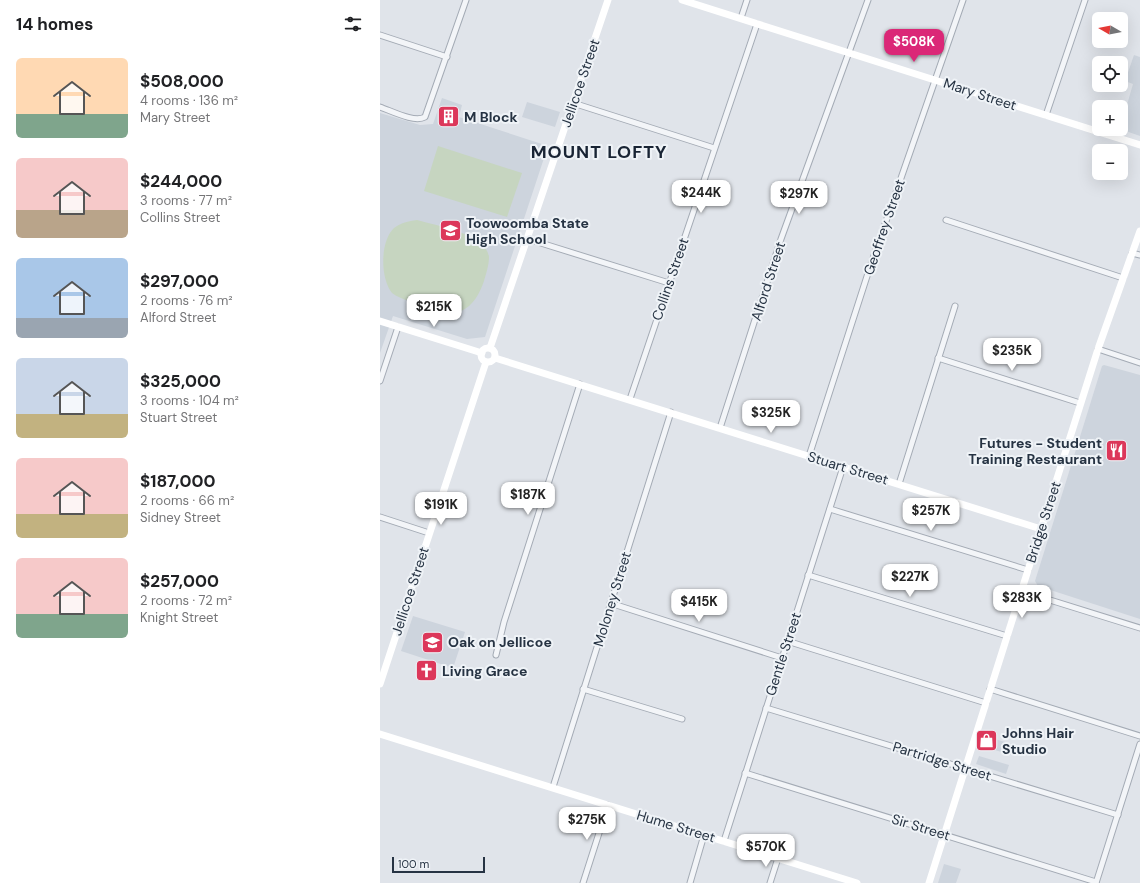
<!DOCTYPE html>
<html lang="en">
<head>
<meta charset="utf-8">
<style>
  :root { --surface:#fff; --page:#f2f2f2; --text:#202124; --muted:#757577; --accent:#db2777 }
  body { margin:0; font-family:"DM Sans",sans-serif; background:var(--page); color:var(--text); height:100vh; display:flex; flex-direction:column; font-size:15px; white-space:nowrap }
  * { box-sizing:border-box; margin:0 }
  p { font-size:13px; color:var(--muted) }
  .icon { flex:none; width:22px; height:22px; fill:none; stroke:currentColor; stroke-width:2; stroke-linecap:round; stroke-linejoin:round }
  .map { position:relative; flex:1; overflow:hidden }
  .drawer { display:flex; flex-direction:column; background:var(--surface); width:380px }
  .drawer>* { flex:none }
  .needle { width:26px; rotate:279deg }
  .controls { position:absolute; left:712px; top:12px; display:grid; gap:8px }
  .controls a { display:grid; place-items:center; width:36px; height:36px; border-radius:6px; background:var(--surface); box-shadow:0 4px 16px #0002; font-size:20px }
  .scale { position:absolute; left:12px; bottom:10px; width:93px; box-sizing:border-box; padding-left:4px; border:2px solid #263343; border-top:0; font-size:11px; line-height:14px; white-space:nowrap; color:#263343; -webkit-text-stroke:3px #eff3f7; paint-order:stroke }
  .price { position:absolute; translate:-50% -34px; padding:0 9px; border-radius:8px; background:#fff; color:#222; font-size:13px; line-height:26px; filter:drop-shadow(0 1px 2px #0008) }
  .price::after { content:''; position:absolute; left:50%; top:24px; width:12px; height:9px; margin-left:-6px; background:inherit; clip-path:polygon(0 0,100% 0,50% 100%) }
  .price.selected { background:var(--accent); color:#fff }
  ul { padding:0; list-style:none }
  li { display:flex; align-items:center; gap:12px; height:100px; padding:0 16px }
  li span { display:grid; place-items:center; flex:none; width:112px; height:80px; border-radius:6px; color:#555 }
  li>.icon { margin-inline-start:auto }
  span .icon { width:48px; height:48px; fill:#fffc; stroke-width:1 }
  li b { font-size:17px }
  h2 { display:flex; justify-content:space-between; align-items:center; height:48px; padding:0 16px; font-size:17px }
  main { display:flex; flex:1; min-height:0 }
  .map>svg:first-child { display:block }
  .built { fill:#cdd4dd }
  .green { fill:#c6d5c0 }
  .lines { fill:none; stroke-linecap:round; stroke-linejoin:round }
  .street-casing { stroke:#a4abb5; stroke-width:7 }
  .street { stroke:#f3f5f8; stroke-width:5 }
  .secondary { stroke:#fff; stroke-width:7 }
  .labels { text-anchor:middle; stroke-width:4; stroke-linejoin:round; paint-order:stroke }
  .street-label { font-size:14px; fill:#263343; stroke:#eff3f7 }
  .poi-label { font-size:14px; font-weight:bold; fill:#263343; stroke:#eff3f7; text-anchor:start }
  .district-label { font-size:18px; font-weight:bold; letter-spacing:1px; fill:#192434; stroke:#eff3f7 }
</style>
</head>
<body>
<main>
<section class="drawer">
<h2>14 homes<svg class="icon" aria-label="filters" viewBox="0 0 24 24"><path d="M4 7h16M4 17h16"/><circle cx="9" cy="7" r="2"/><circle cx="15" cy="17" r="2"/></svg></h2>
<ul>
<li><span style="background:linear-gradient(#ffd9b3 70%,#7fa58c 0)"><svg class="icon" aria-label="home" viewBox="0 0 24 24"><path d="M3 11l9-7 9 7M6 9v11h12V9"/></svg></span><div><b>$508,000</b><p>4 rooms · 136 m²</p><p>Mary Street</p></div></li>
<li><span style="background:linear-gradient(#f6c9c9 65%,#b9a48a 0)"><svg class="icon" aria-label="home" viewBox="0 0 24 24"><path d="M3 11l9-7 9 7M6 9v11h12V9"/></svg></span><div><b>$244,000</b><p>3 rooms · 77 m²</p><p>Collins Street</p></div></li>
<li><span style="background:linear-gradient(#a9c7e8 75%,#9aa5b1 0)"><svg class="icon" aria-label="home" viewBox="0 0 24 24"><path d="M3 11l9-7 9 7M6 9v11h12V9"/></svg></span><div><b>$297,000</b><p>2 rooms · 76 m²</p><p>Alford Street</p></div></li>
<li><span style="background:linear-gradient(#c9d6e8 70%,#c2b280 0)"><svg class="icon" aria-label="home" viewBox="0 0 24 24"><path d="M3 11l9-7 9 7M6 9v11h12V9"/></svg></span><div><b>$325,000</b><p>3 rooms · 104 m²</p><p>Stuart Street</p></div></li>
<li><span style="background:linear-gradient(#f6c9c9 70%,#c2b280 0)"><svg class="icon" aria-label="home" viewBox="0 0 24 24"><path d="M3 11l9-7 9 7M6 9v11h12V9"/></svg></span><div><b>$187,000</b><p>2 rooms · 66 m²</p><p>Sidney Street</p></div></li>
<li><span style="background:linear-gradient(#f6c9c9 70%,#7fa58c 0)"><svg class="icon" aria-label="home" viewBox="0 0 24 24"><path d="M3 11l9-7 9 7M6 9v11h12V9"/></svg></span><div><b>$257,000</b><p>2 rooms · 72 m²</p><p>Knight Street</p></div></li>
</ul>
</section>
<div class="map">
<svg width="760" height="883" viewBox="0 0 760 883">
  <rect width="100%" height="100%" fill="#e0e4ea"/>
  <!-- built -->
  <g class="built">
    <polygon points="754,55 760,57 760,136 740,129 753,84 745,81"/>
    <polygon points="62,98 82,105 79,117 168,146 105,337 87,339 13,316 0,353 0,113 40,125 53,124"/>
    <polygon points="147,102 180,112 175,127 142,117"/>
    <polygon points="724,365 760,375 760,619 658,586 655,581 722,366"/>
    <polygon points="33,616 85,632 73,668 21,651"/>
    <polygon points="605,736 635,745 631,755 602,746"/>
    <polygon points="599,756 629,765 626,774 596,764"/>
    <polygon points="564,864 581,869 576,883 558,883"/>
  </g>
  <!-- green -->
  <g class="green">
    <polygon points="58,146 142,173 127,217 44,191"/>
    <path d="M37 220C56 226 106 233 109 257 109 265 106 274 104 281 100 293 93 306 81 311 70 315 58 310 48 306 37 303 21 300 12 293 0 278 0 241 14 228 21 223 28 221 37 220Z"/>
  </g>
  <g class="lines">
    <defs>
      <g id="street">
        <polyline points="361,18 367,0"/>
        <polyline points="0,35 67,57"/>
        <polyline points="193,103 334,148"/>
        <path d="M0 107C12 111 34 123 45 117L86 0"/>
        <polyline points="666,115 705,0"/>
        <polyline points="566,220 743,278"/>
        <polyline points="148,239 289,283"/>
        <polyline points="752,253 760,255"/>
        <polyline points="718,349 760,363"/>
        <polyline points="558,358 700,403"/>
        <polyline points="0,381 18,327"/>
        <polyline points="250,399 377,24"/>
        <polyline points="340,428 401,239 488,0"/>
        <polyline points="429,456 489,270 583,0"/>
        <polyline points="519,484 575,306"/>
        <polyline points="450,509 648,570"/>
        <polyline points="0,517 49,533"/>
        <polyline points="428,575 627,636"/>
        <polyline points="641,591 760,628"/>
        <polyline points="230,603 402,658"/>
        <polyline points="407,641 606,703"/>
        <polyline points="109,643 119,646"/>
        <polyline points="116,655 124,622 200,384"/>
        <polyline points="203,689 302,719"/>
        <polyline points="610,689 760,736"/>
        <polyline points="386,708 738,815"/>
        <polyline points="365,773 716,882"/>
        <polyline points="173,787 291,412"/>
        <polyline points="344,841 463,467"/>
        <polyline points="203,883 228,805"/>
        <polyline points="310,883 324,835"/>
        <polyline points="390,883 398,858"/>
        <polyline points="716,883 760,744"/>
      </g>
    </defs>
    <!-- street casing -->
    <use href="#street" class="street-casing"/>
    <!-- street -->
    <use href="#street" class="street"/>
    <!-- secondary -->
    <g class="secondary">
      <polyline points="302,0 760,145"/>
      <polyline points="0,321 102,353"/>
      <circle cx="108" cy="355" r="7"/>
      <polyline points="110,348 228,0"/>
      <polyline points="115,358 661,529"/>
      <polyline points="0,684 106,362"/>
      <polyline points="0,734 477,883"/>
      <polyline points="549,883 718,349 760,231"/>
    </g>
  </g>
  <!-- icons -->
  <defs>
    <symbol id="building-square" viewBox="-11 -11 22 22"><rect x="-9" y="-9" width="18" height="18" rx="4" fill="#dc375a" stroke="#eff3f7"/><path d="M-4-6H4V6H1V3H-1V6H-4ZM-2.5-4.3h1.7v1.8h-1.7ZM.8-4.3h1.7v1.8H.8ZM-2.5-1h1.7V.8h-1.7ZM.8-1h1.7V.8H.8Z" fill="#fff"/></symbol>
    <symbol id="school-square" viewBox="-11 -11 22 22"><rect x="-9" y="-9" width="18" height="18" rx="4" fill="#dc375a" stroke="#eff3f7"/><path d="M0-5L7-2L0 1L-7-2ZM-4 1L0 2.5L4 1V4Q0 6-4 4Z" fill="#fff"/></symbol>
    <symbol id="restaurant-square" viewBox="-11 -11 22 22"><rect x="-9" y="-9" width="18" height="18" rx="4" fill="#dc375a" stroke="#eff3f7"/><path d="M-5-6h1v4h1v-4h1v4h1v-4h1v5L-1.5 .5V6h-2V.5L-5-1ZM5-6V6H3V1.5H1.5Q1.5-4 5-6Z" fill="#fff"/></symbol>
    <symbol id="church-square" viewBox="-11 -11 22 22"><rect x="-9" y="-9" width="18" height="18" rx="4" fill="#dc375a" stroke="#eff3f7"/><path d="M-1.2-6h2.4v3.5h3.3v2.4h-3.3V6h-2.4V-.1h-3.3v-2.4h3.3Z" fill="#fff"/></symbol>
    <symbol id="shop-square" viewBox="-11 -11 22 22"><rect x="-9" y="-9" width="18" height="18" rx="4" fill="#dc375a" stroke="#eff3f7"/><path d="M-5-2.5h2.3a2.7 3.5 0 0 1 5.4 0H5L5.5 6h-11ZM-1.5-2.5h3a1.5 2.3 0 0 0-3 0Z" fill="#fff"/></symbol>
  </defs>
  <g fill-rule="evenodd">
    <use href="#building-square" x="56" y="104" width="25" height="25"/>
    <use href="#school-square" x="58" y="218" width="25" height="25"/>
    <use href="#restaurant-square" x="724" y="438" width="25" height="25"/>
    <use href="#school-square" x="40" y="630" width="25" height="25"/>
    <use href="#church-square" x="34" y="658" width="25" height="25"/>
    <use href="#shop-square" x="594" y="728" width="25" height="25"/>
  </g>
  <g class="labels">
    <!-- street labels -->
    <g class="street-label">
      <text transform="translate(200 83) rotate(-71)" y="5">Jellicoe Street</text>
      <text transform="translate(600 94) rotate(18)" y="5">Mary Street</text>
      <text transform="translate(504 227) rotate(-71)" y="5">Geoffrey Street</text>
      <text transform="translate(290 279) rotate(-71)" y="5">Collins Street</text>
      <text transform="translate(388 281) rotate(-72)" y="5">Alford Street</text>
      <text transform="translate(468 468) rotate(17)" y="5">Stuart Street</text>
      <text transform="translate(663 522) rotate(-72)" y="5">Bridge Street</text>
      <text transform="translate(30 591) rotate(-72)" y="5">Jellicoe Street</text>
      <text transform="translate(232 599) rotate(-73)" y="5">Moloney Street</text>
      <text transform="translate(403 654) rotate(-72)" y="5">Gentle Street</text>
      <text transform="translate(562 761) rotate(17)" y="5">Partridge Street</text>
      <text transform="translate(296 826) rotate(17)" y="5">Hume Street</text>
      <text transform="translate(541 827) rotate(17)" y="5">Sir Street</text>
    </g>
    <!-- poi labels -->
    <g class="poi-label">
      <text x="84" y="122">M Block</text>
      <text x="86" y="228">Toowoomba State<tspan x="86" dy="16">High School</tspan></text>
      <text x="722" y="448" text-anchor="end">Futures - Student<tspan x="722" dy="16">Training Restaurant</tspan></text>
      <text x="68" y="647">Oak on Jellicoe</text>
      <text x="62" y="676">Living Grace</text>
      <text x="622" y="738">Johns Hair<tspan x="622" dy="16">Studio</tspan></text>
    </g>
    <!-- district labels -->
    <g class="district-label">
      <text x="219" y="158">MOUNT LOFTY</text>
    </g>
  </g>
</svg>
<div class="controls">
<a><svg class="needle" viewBox="-14 -14 28 28"><path d="M0-13l5 13h-10z" fill="#e53935"/><path d="M0 13l5-13h-10z" fill="#757577"/></svg></a>
<a><svg class="icon" aria-label="locate" viewBox="0 0 24 24"><circle cx="12" cy="12" r="6"/><path d="M12 2v4M12 18v4M2 12h4M18 12h4"/></svg></a>
<a>+</a>
<a>−</a>
</div>
<div class="scale">100 m</div>
<b class="price selected" style="left:534px;top:63px">$508K</b>
<b class="price" style="left:321px;top:214px">$244K</b>
<b class="price" style="left:419px;top:215px">$297K</b>
<b class="price" style="left:54px;top:328px">$215K</b>
<b class="price" style="left:632px;top:372px">$235K</b>
<b class="price" style="left:391px;top:434px">$325K</b>
<b class="price" style="left:148px;top:516px">$187K</b>
<b class="price" style="left:61px;top:526px">$191K</b>
<b class="price" style="left:551px;top:532px">$257K</b>
<b class="price" style="left:530px;top:598px">$227K</b>
<b class="price" style="left:642px;top:619px">$283K</b>
<b class="price" style="left:319px;top:623px">$415K</b>
<b class="price" style="left:207px;top:841px">$275K</b>
<b class="price" style="left:386px;top:868px">$570K</b>
</div>
</main>
</body>
</html>
